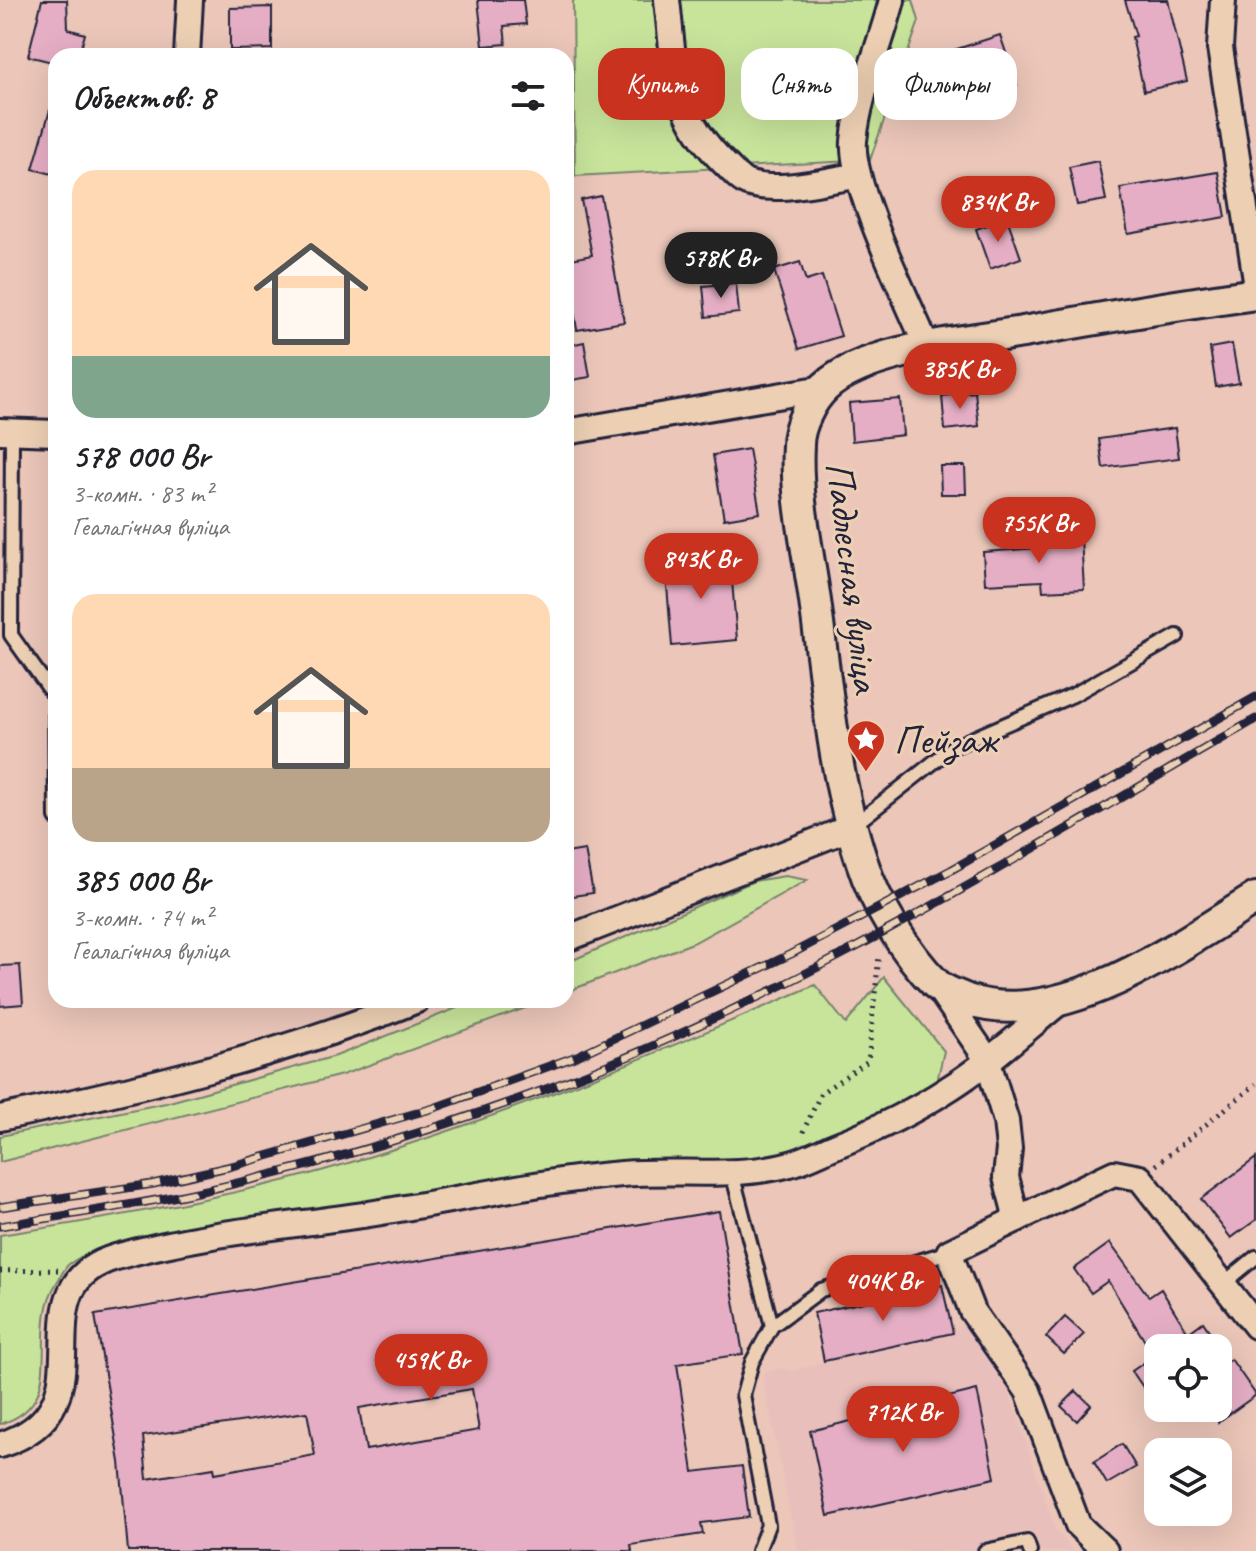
<!DOCTYPE html>
<html lang="ru">
<head>
<meta charset="utf-8">
<style>
  :root { --surface:#fff; --page:#f2f2f2; --text:#202124; --muted:#757577; --accent:#c8321e }
  body { margin:0; font-family:Caveat,sans-serif; background:var(--page); color:var(--text); height:100vh; display:flex; flex-direction:column; font-size:30px; white-space:nowrap }
  * { box-sizing:border-box; margin:0 }
  p { font-size:26px; color:var(--muted) }
  .icon { flex:none; width:44px; height:44px; fill:none; stroke:currentColor; stroke-width:2; stroke-linecap:round; stroke-linejoin:round }
  .map { position:relative; flex:1; overflow:hidden }
  .drawer { position:absolute; left:48px; top:48px; width:526px; height:960px; display:flex; flex-direction:column; background:var(--surface); border-radius:24px; box-shadow:0 8px 32px #0002 }
  .drawer>* { flex:none }
  .guide { position:absolute; left:598px; top:48px; width:538px; height:72px; display:flex; gap:16px }
  .fabs { position:absolute; left:1144px; top:1334px; display:grid; gap:16px }
  .fabs a { display:grid; place-items:center; width:88px; height:88px; border-radius:16px; background:var(--surface); box-shadow:0 8px 32px #0002; font-size:40px }
  .price { position:absolute; translate:-50% -68px; padding:0 18px; border-radius:28px; background:var(--accent); color:#fff; font-size:26px; line-height:52px; filter:drop-shadow(0 2px 4px #0008) }
  .price::after { content:''; position:absolute; left:50%; top:48px; width:24px; height:18px; margin-left:-12px; background:inherit; clip-path:polygon(0 0,100% 0,50% 100%) }
  .price.current { background:#222; color:#fff }
  ul { padding:0; list-style:none }
  li { display:grid; align-content:center; gap:16px; height:424px; padding:0 24px }
  li span { display:grid; place-items:center; height:248px; border-radius:24px; color:#555 }
  li>.icon { margin-inline-start:auto }
  span .icon { width:144px; height:144px; fill:#fffc; stroke-width:1 }
  li b { font-size:34px }
  h2 { display:flex; justify-content:space-between; align-items:center; height:96px; padding:0 24px; font-size:34px }
  .pill { padding:0 28px; border-radius:24px; background:var(--surface); box-shadow:0 8px 32px #0002; font-size:28px; line-height:72px }
  .pill.current { background:var(--accent); color:#fff }
  .map>svg:first-child { display:block }
  .built { fill:#e9bfbc }
  .green { fill:#c8e49b; stroke:#75836b; stroke-width:2 }
  .building { fill:#e5aec4; stroke:#22223b; stroke-width:2; fill-rule:evenodd }
  .lines { fill:none; stroke-linecap:round; stroke-linejoin:round }
  .service-casing { stroke:#22223b; stroke-width:18 }
  .minor-casing { stroke:#22223b; stroke-width:30 }
  .tertiary-casing { stroke:#22223b; stroke-width:36 }
  .path { stroke:#22223b; stroke-width:5; stroke-dasharray:2 6; stroke-linecap:butt }
  .service { stroke:#edd0b4; stroke-width:12 }
  .minor { stroke:#edd0b4; stroke-width:24 }
  .tertiary { stroke:#edd0b4; stroke-width:30 }
  .rail-casing { stroke:#22223b; stroke-width:9 }
  .rail { stroke:#edd0b4; stroke-width:6; stroke-dasharray:18; stroke-linecap:butt }
  .labels { text-anchor:middle; stroke-width:6; stroke-linejoin:round; paint-order:stroke }
  .street-label { font-size:40px; fill:#22223b; stroke:#edd0b4 }
  .poi-label { font-size:40px; fill:#22223b; stroke:#edd0b4; text-anchor:start }
</style>
</head>
<body>
<div class="map">
<svg width="1256" height="1551" viewBox="0 0 1256 1551">
  <rect width="100%" height="100%" fill="#ebc6b9"/>
  <filter id="ink" filterUnits="userSpaceOnUse"><feTurbulence type="fractalNoise" baseFrequency=".0125" numOctaves="2"/><feDisplacementMap in="SourceGraphic" scale="16" xChannelSelector="R" yChannelSelector="G"/><feConvolveMatrix kernelMatrix="1 2 1 2 8 2 1 2 1" color-interpolation-filters="sRGB"/></filter>
  <g filter="url(#ink)">
    <!-- built -->
    <polygon class="built" points="964,1322 980,1335 1000,1364 1055,1529 1073,1551 798,1551 762,1374 780,1368 794,1371 824,1361 953,1333"/>
    <!-- green -->
    <g class="green">
      <polygon points="573,0 913,0 919,21 870,160 575,176"/>
      <polygon points="785,876 807,880 695,942 566,992 566,963 754,881"/>
      <path d="M884 977 944 1051 937 1081C911 1103 882 1115 851 1128 785 1156 720 1177 649 1159 573 1173 497 1189 421 1200 333 1213 244 1221 156 1238 128 1243 94 1246 69 1264 64 1268 60 1278 56 1284 26 1332 71 1403 0 1424V1235C108 1219 215 1200 321 1171 490 1123 654 1055 815 985L846 1024Z"/>
      <polygon points="477,1000 547,1000 342,1075 0,1162 0,1136 166,1103 336,1056"/>
    </g>
    <!-- building -->
    <g class="building">
      <polygon points="42,0 67,0 68,29 85,34 79,56 56,56 56,63 28,56"/>
      <polygon points="478,0 523,0 526,24 504,26 506,44 483,46"/>
      <polygon points="1125,0 1168,0 1187,81 1144,91 1132,37 1136,36"/>
      <polygon points="272,7 272,49 230,50 230,8"/>
      <polygon points="1000,35 1017,85 971,101 954,50"/>
      <polygon points="50,110 56,111 56,175 33,169"/>
      <polygon points="1098,161 1106,200 1077,205 1069,167"/>
      <polygon points="1218,172 1226,217 1128,234 1120,188"/>
      <polygon points="601,196 624,322 577,330 566,260 592,255 581,200"/>
      <polygon points="1007,218 1021,258 990,269 976,229"/>
      <polygon points="800,262 806,281 822,276 841,336 799,349 774,270"/>
      <polygon points="736,283 739,313 706,317 703,286"/>
      <polygon points="584,342 590,377 566,381 566,346"/>
      <polygon points="1232,344 1239,383 1216,387 1210,348"/>
      <polygon points="975,392 979,426 945,430 942,396"/>
      <polygon points="900,399 903,435 852,441 849,403"/>
      <polygon points="1175,428 1179,458 1103,468 1099,439"/>
      <polygon points="749,449 760,513 724,519 713,455"/>
      <polygon points="940,466 965,466 966,494 941,494"/>
      <polygon points="1081,538 1084,589 1043,591 1042,581 985,584 983,552 1040,548 1040,540"/>
      <polygon points="730,557 737,640 672,646 665,562"/>
      <polygon points="585,850 593,893 566,897 566,853"/>
      <polygon points="20,965 23,1004 0,1006 0,966"/>
      <polygon points="1256,1158 1256,1220 1231,1238 1201,1199"/>
      <path d="M719 1211 743 1354 677 1364 693 1472 742 1466 749 1517 701 1523 703 1534 631 1545 632 1551H128L120 1462 95 1315ZM472 1389 479 1430 366 1450 359 1408ZM307 1412 315 1455 215 1473 214 1468 147 1479 143 1436Z"/>
      <polygon points="1110,1243 1149,1297 1161,1289 1188,1333 1203,1322 1221,1348 1149,1348 1108,1281 1091,1293 1074,1269"/>
      <polygon points="942,1285 953,1333 824,1361 814,1313"/>
      <polygon points="1065,1317 1084,1334 1064,1354 1046,1337"/>
      <polygon points="1158,1353 1158,1409 1132,1371"/>
      <polygon points="1231,1359 1256,1395 1218,1422 1218,1368"/>
      <polygon points="977,1390 995,1478 828,1516 810,1431"/>
      <polygon points="1076,1391 1091,1405 1077,1421 1061,1406"/>
      <polygon points="1122,1444 1136,1467 1107,1484 1094,1462"/>
    </g>
    <g class="lines">
      <defs>
        <g id="service">
          <polyline points="12,432 11,635 55,697 56,818"/>
          <polyline points="854,825 953,747 1073,695 1177,636"/>
          <polyline points="732,1173 772,1326"/>
          <polyline points="1223,1284 1256,1257"/>
          <polyline points="758,1551 768,1525 743,1395 752,1362 772,1326 821,1290 949,1252"/>
          <polyline points="985,1551 1027,1542 1030,1551"/>
        </g>
        <g id="minor">
          <path d="M667 0C675 69 671 111 724 163 731 169 739 180 747 183 779 194 824 180 857 176"/>
          <path d="M892 0C880 48 859 92 854 141 850 185 908 301 927 347"/>
          <polyline points="1223,0 1220,48 1256,280"/>
          <polyline points="187,56 190,0"/>
          <polyline points="0,431 56,433"/>
          <polyline points="566,432 824,388"/>
          <polyline points="566,939 852,827"/>
          <polyline points="937,986 987,1059 1006,1121 1009,1149 1006,1177 1017,1219 1114,1173 1140,1178 1256,1326"/>
          <path d="M0 1118C143 1088 281 1055 417 1000"/>
          <polyline points="1017,1219 949,1252 972,1311 1028,1391 1078,1525 1105,1551"/>
          <path d="M0 1445C120 1407 10 1288 116 1257 196 1234 281 1227 363 1215 449 1202 536 1181 622 1174 678 1169 736 1179 790 1164 806 1160 822 1151 837 1145 875 1130 913 1112 948 1089 988 1064 1025 1030 1062 1000"/>
        </g>
        <path id="tertiary" d="M1256 294C1178 305 1100 318 1023 332 968 341 866 349 825 387 811 400 798 426 798 445 795 496 808 550 815 601 827 688 834 778 862 862 875 903 905 953 936 984 943 991 958 996 967 1000 1061 1032 1180 945 1256 898"/>
      </defs>
      <!-- service casing -->
      <use href="#service" class="service-casing"/>
      <!-- minor casing -->
      <use href="#minor" class="minor-casing"/>
      <!-- tertiary casing -->
      <use href="#tertiary" class="tertiary-casing"/>
      <!-- path -->
      <g class="path">
        <polyline points="803,1132 821,1093 868,1061 879,956"/>
        <polyline points="1156,1165 1256,1084"/>
        <polyline points="0,1271 59,1270"/>
      </g>
      <!-- service -->
      <use href="#service" class="service"/>
      <!-- minor -->
      <use href="#minor" class="minor"/>
      <!-- tertiary -->
      <use href="#tertiary" class="tertiary"/>
      <defs>
        <g id="rail">
          <polyline points="0,1207 153,1184 232,1166 434,1108 577,1056 791,954 951,870 1256,697"/>
          <path d="M0 1226C61 1216 122 1207 183 1195 303 1170 423 1134 538 1092 792 999 1023 853 1256 719"/>
        </g>
      </defs>
      <!-- rail casing -->
      <use href="#rail" class="rail-casing"/>
      <!-- rail -->
      <use href="#rail" class="rail"/>
    </g>
  </g>
  <!-- icons -->
  <defs>
    <symbol id="sight-pin" viewBox="-11 -11 22 30"><path d="M0 17L-7.5 6A9.5 9.5 0 1 1 7.5 6Z" fill="#c8321e" stroke="#edd0b4"/><path d="M0-6L1.8-2.2L6-1.7L2.9 1.2L3.7 5.4L0 3.3L-3.7 5.4L-2.9 1.2L-6-1.7L-1.8-2.2Z" fill="#fff"/></symbol>
  </defs>
  <g fill-rule="evenodd">
    <use href="#sight-pin" x="844" y="717" width="44" height="60"/>
  </g>
  <g class="labels">
    <!-- street labels -->
    <g class="street-label">
      <text transform="translate(854 577) rotate(83)" y="14">Падлесная вуліца</text>
    </g>
    <!-- poi labels -->
    <g class="poi-label">
      <text x="894" y="753">Пейзаж</text>
    </g>
  </g>
</svg>
<div class="fabs">
<a><svg class="icon" aria-label="locate" viewBox="0 0 24 24"><circle cx="12" cy="12" r="6"/><path d="M12 2v4M12 18v4M2 12h4M18 12h4"/></svg></a>
<a><svg class="icon" aria-label="layers" viewBox="0 0 24 24"><path d="M12 4l9 5-9 5-9-5zM3 14l9 5 9-5"/></svg></a>
</div>
<b class="price" style="left:998px;top:244px">834K Br</b>
<b class="price current" style="left:721px;top:300px">578K Br</b>
<b class="price" style="left:960px;top:411px">385K Br</b>
<b class="price" style="left:1039px;top:565px">755K Br</b>
<b class="price" style="left:701px;top:601px">843K Br</b>
<b class="price" style="left:883px;top:1323px">404K Br</b>
<b class="price" style="left:431px;top:1402px">459K Br</b>
<b class="price" style="left:903px;top:1454px">712K Br</b>
<div class="guide">
<a class="pill current">Купить</a>
<a class="pill">Снять</a>
<a class="pill">Фильтры</a>
</div>
<section class="drawer">
<h2>Объектов: 8<svg class="icon" aria-label="filters" viewBox="0 0 24 24"><path d="M4 7h16M4 17h16"/><circle cx="9" cy="7" r="2"/><circle cx="15" cy="17" r="2"/></svg></h2>
<ul>
<li><span style="background:linear-gradient(#ffd9b3 75%,#7fa58c 0)"><svg class="icon" aria-label="home" viewBox="0 0 24 24"><path d="M3 11l9-7 9 7M6 9v11h12V9"/></svg></span><div><b>578 000 Br</b><p>3-комн. · 83 m²</p><p>Геалагічная вуліца</p></div></li>
<li><span style="background:linear-gradient(#ffd9b3 70%,#b9a48a 0)"><svg class="icon" aria-label="home" viewBox="0 0 24 24"><path d="M3 11l9-7 9 7M6 9v11h12V9"/></svg></span><div><b>385 000 Br</b><p>3-комн. · 74 m²</p><p>Геалагічная вуліца</p></div></li>
</ul>
</section>
</div>
</body>
</html>
